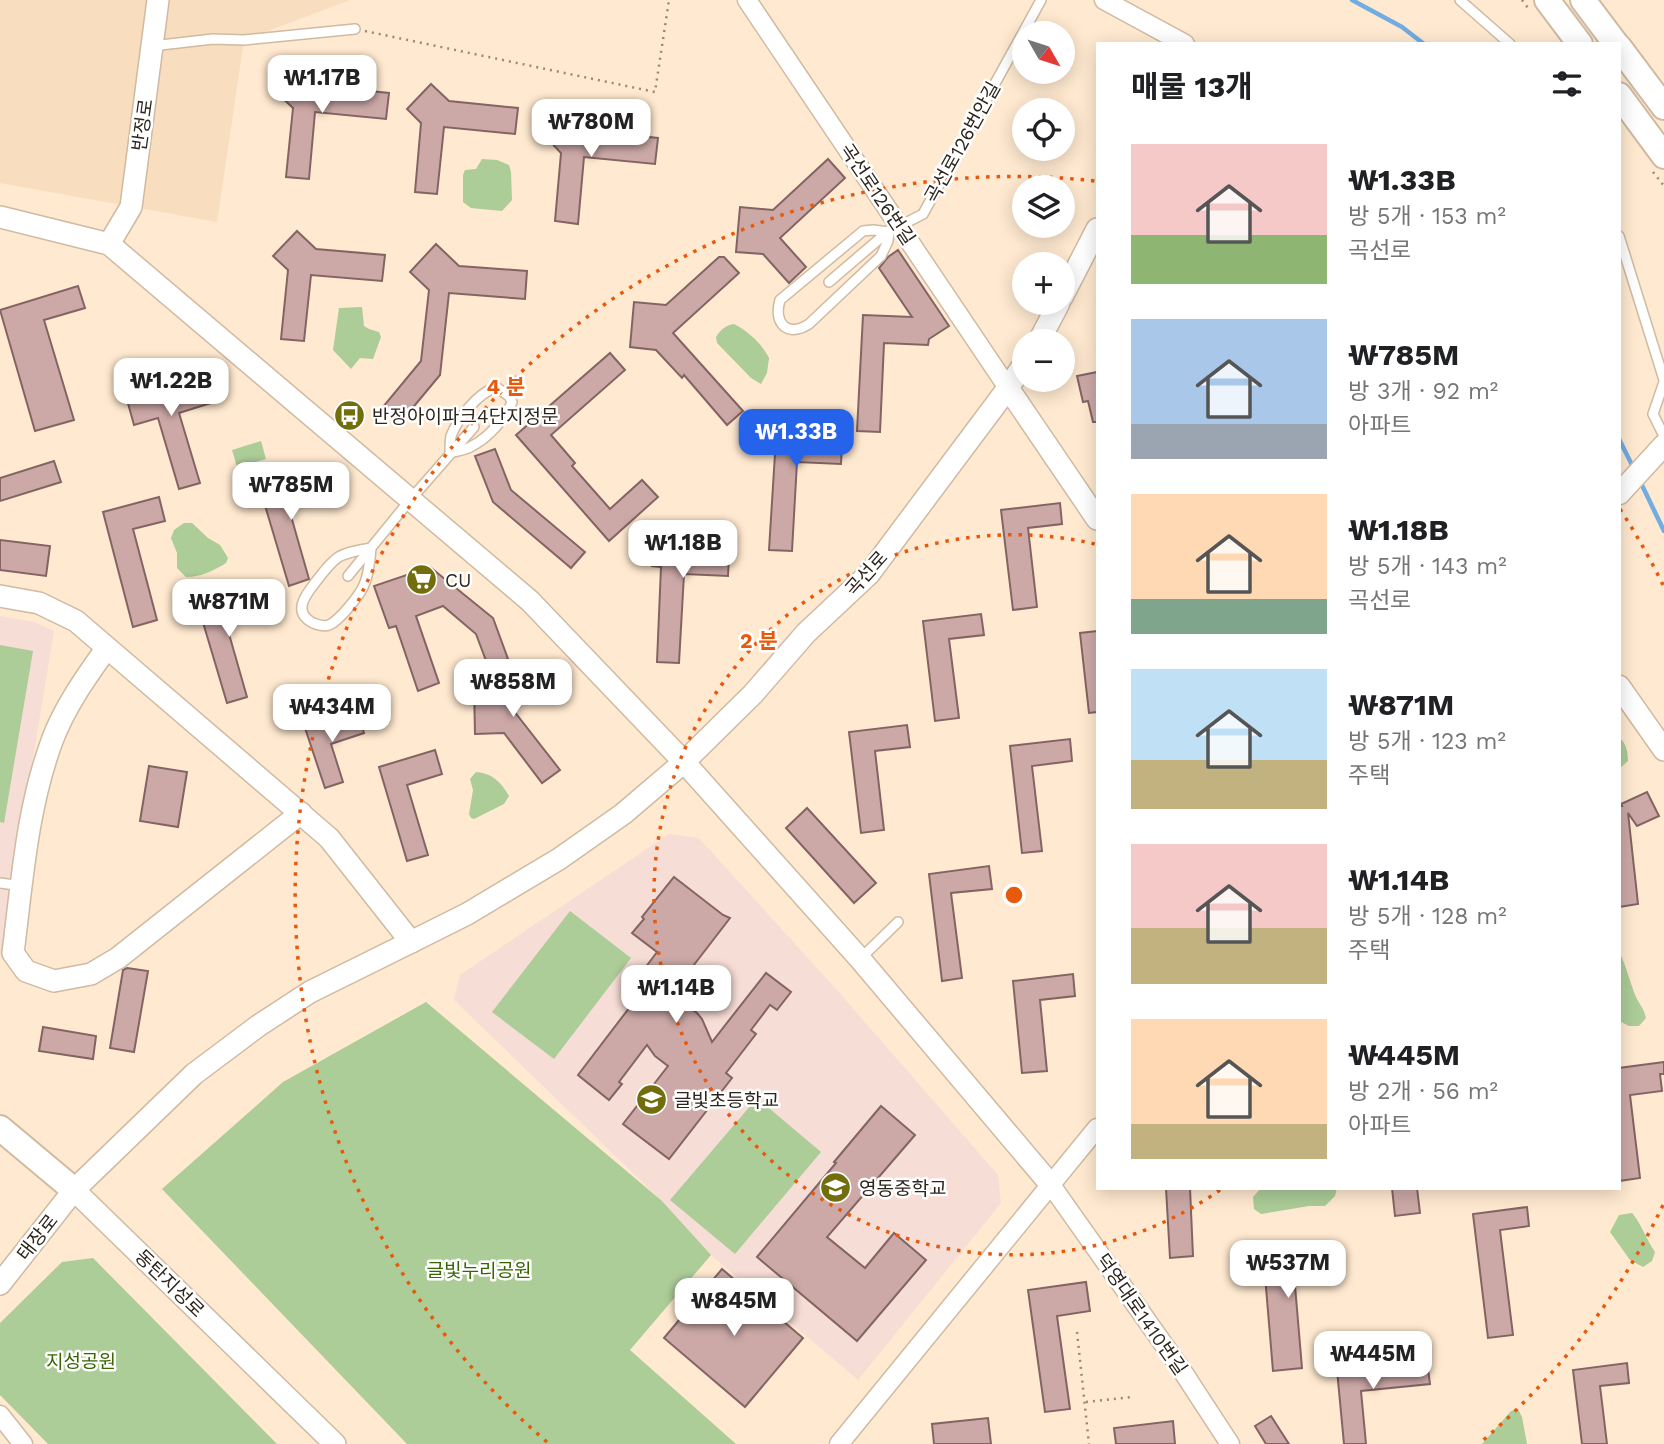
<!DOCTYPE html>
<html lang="ko">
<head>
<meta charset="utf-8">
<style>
  :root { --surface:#fff; --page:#f6f6f6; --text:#202124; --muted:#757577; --accent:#2563eb }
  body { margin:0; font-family:"Work Sans","Noto Sans KR",sans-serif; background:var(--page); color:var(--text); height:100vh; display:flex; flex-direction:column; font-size:26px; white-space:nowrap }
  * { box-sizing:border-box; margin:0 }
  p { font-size:23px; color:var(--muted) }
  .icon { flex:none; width:38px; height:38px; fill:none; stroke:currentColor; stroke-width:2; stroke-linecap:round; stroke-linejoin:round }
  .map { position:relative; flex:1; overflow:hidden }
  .drawer { position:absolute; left:1096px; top:42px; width:525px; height:1148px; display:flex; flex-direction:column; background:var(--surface); border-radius:0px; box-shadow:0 4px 18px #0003 }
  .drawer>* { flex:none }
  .needle { width:46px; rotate:129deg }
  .fabs { position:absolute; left:1012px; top:21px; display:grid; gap:14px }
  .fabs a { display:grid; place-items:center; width:63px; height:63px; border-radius:50%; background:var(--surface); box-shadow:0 4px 18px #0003; font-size:35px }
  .price { position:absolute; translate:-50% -60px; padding:0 16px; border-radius:14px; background:#fff; color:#222; font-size:23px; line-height:46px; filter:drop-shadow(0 2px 4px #0008) }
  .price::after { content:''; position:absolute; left:50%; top:42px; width:21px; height:16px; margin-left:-10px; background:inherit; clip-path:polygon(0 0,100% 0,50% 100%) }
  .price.on { background:var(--accent); color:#fff }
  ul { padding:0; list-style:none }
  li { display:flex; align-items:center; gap:21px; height:175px; padding:0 35px }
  li span { display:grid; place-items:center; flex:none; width:196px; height:140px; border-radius:0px; color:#555 }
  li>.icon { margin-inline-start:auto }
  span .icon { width:84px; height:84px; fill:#fffc; stroke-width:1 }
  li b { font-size:30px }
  h2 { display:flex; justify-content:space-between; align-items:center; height:84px; padding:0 35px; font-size:30px }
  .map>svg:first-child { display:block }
  .built { fill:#f8ddbf }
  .education { fill:#f6ddd5 }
  .green { fill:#accc98 }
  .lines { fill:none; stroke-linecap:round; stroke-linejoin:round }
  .stream { stroke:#71ace2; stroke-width:4.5 }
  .building { fill:#cca9a7; stroke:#836463; stroke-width:2 }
  .service-casing { stroke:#cfbaa2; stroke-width:12 }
  .minor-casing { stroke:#cfbaa2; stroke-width:21 }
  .tertiary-casing { stroke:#cfbaa2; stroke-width:24 }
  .secondary-casing { stroke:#cfbaa2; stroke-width:28 }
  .path { stroke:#978877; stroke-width:2.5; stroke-dasharray:2 5; stroke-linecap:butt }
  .service { stroke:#fff; stroke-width:9 }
  .minor { stroke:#fff; stroke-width:18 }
  .tertiary { stroke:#fff; stroke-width:21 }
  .secondary { stroke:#fff; stroke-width:24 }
  .ring { fill:none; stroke:#e8590c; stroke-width:3.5; stroke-dasharray:3.5 7 }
  .labels { text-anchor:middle; stroke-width:5; stroke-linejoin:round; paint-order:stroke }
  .street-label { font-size:19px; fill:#2e261d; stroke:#fff }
  .poi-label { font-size:19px; fill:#2e261d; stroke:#fff; text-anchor:start }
  .park-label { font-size:19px; fill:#386601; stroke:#fff }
  .centre { fill:#e8590c; stroke:#fff; stroke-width:3.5 }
  .ring-label { font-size:21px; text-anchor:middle; font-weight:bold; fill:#e8590c; stroke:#fff; stroke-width:5; stroke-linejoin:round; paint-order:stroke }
</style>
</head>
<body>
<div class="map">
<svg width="1664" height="1444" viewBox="0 0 1664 1444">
  <rect width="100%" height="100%" fill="#ffe9d0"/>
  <!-- built -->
  <polygon class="built" points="0,0 350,0 244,40 217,222 0,183"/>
  <!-- education -->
  <g class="education">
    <polygon points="0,616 34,622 54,631 0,957"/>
    <polygon points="669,834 699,838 836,989 998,1175 1001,1203 858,1380 711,1255 662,1201 454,1000 460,975"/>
  </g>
  <!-- green -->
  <g class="green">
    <polygon points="482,159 497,160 509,165 511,172 512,200 502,211 471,208 463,202 463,175 465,170 476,169"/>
    <polygon points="362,307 364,326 369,329 379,332 381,337 373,359 360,358 351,369 333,350 339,308"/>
    <path d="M734 324C748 331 762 344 769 358L767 373 761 384 751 378 717 343 716 337C720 330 726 325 734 324Z"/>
    <polygon points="261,441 266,459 237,467 232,450"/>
    <path d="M184 523H192L208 538 220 545 228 558 226 563C213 571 201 577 186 577L177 568V553L171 538 174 530Z"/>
    <polygon points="0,645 33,651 4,823 0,822"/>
    <path d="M1619 737C1626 743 1628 752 1628 761L1619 769Z"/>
    <path d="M476 772C492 773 501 782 509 796L504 804 474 819 471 818 469 814 473 790 470 779Z"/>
    <polygon points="570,911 631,958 554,1059 492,1012"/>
    <path d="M1619 953H1620C1626 966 1629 979 1634 992 1637 1002 1644 1007 1646 1018L1639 1026H1629L1619 1021Z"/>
    <polygon points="426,1002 662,1201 711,1255 630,1350 736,1444 407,1444 162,1189 283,1082"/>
    <polygon points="757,1098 821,1152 735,1254 670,1200"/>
    <polygon points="1261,1188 1337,1188 1335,1196 1325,1206 1309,1206 1261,1214 1254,1209 1253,1197"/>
    <path d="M1632 1213C1642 1225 1646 1239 1655 1252L1652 1261 1643 1267 1630 1260 1610 1232 1619 1215Z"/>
    <polygon points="93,1258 277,1444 48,1444 0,1395 0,1323 62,1262"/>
    <polygon points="1518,1409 1522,1417 1527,1444 1482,1444 1511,1411"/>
  </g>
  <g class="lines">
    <!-- stream -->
    <g class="stream">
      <polyline points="1352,0 1402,27 1424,44"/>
      <polyline points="1619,439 1633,467"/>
      <polyline points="1640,481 1664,531"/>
    </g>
  </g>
  <!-- building -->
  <g class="building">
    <polygon points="302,69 320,86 389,93 386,119 315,112 309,179 286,177 293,108 278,94"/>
    <polygon points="431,84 449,101 518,108 515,134 444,127 437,194 415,192 421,123 407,109"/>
    <polygon points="571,113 589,131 658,138 655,164 584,157 578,224 555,221 561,153 547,138"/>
    <polygon points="828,159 845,178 780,238 806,267 789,283 763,254 736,252 740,207 773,210"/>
    <polygon points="297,231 316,249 385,255 382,281 311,275 304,341 281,339 288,270 273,256"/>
    <polygon points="436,244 459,266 527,271 525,299 449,293 440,375 400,423 382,408 421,361 429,290 410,272"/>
    <polygon points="898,250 949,326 929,339 928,345 884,343 880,432 857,431 863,315 912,317 879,268 888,257"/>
    <polygon points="719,257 724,257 739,273 673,333 743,411 727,425 684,375 682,378 656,350 630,347 634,302 666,305"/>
    <polygon points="78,286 85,308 44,320 74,420 35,431 0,310"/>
    <polygon points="610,353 625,370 551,435 575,463 572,466 610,509 642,480 658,497 609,541 516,435"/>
    <polygon points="1097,372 1097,422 1093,422 1088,401 1083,402 1077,376"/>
    <polygon points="172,374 176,388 207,378 214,402 179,413 200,483 179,489 158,418 134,425 124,389"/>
    <polygon points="781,421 843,424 841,464 797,462 792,551 769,550 775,454 765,453 767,432"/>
    <polygon points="495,449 511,490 585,552 571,568 493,502 475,456"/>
    <polygon points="54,461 61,482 0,501 0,478"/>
    <polygon points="317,475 324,499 289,509 309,579 289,586 261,492"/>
    <polygon points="159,497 165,521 133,529 157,620 133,627 103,512"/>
    <polygon points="1060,503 1062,524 1028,528 1037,607 1013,610 1001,510"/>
    <polygon points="668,533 730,536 728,576 684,574 679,663 657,662 661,567 652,566 654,545"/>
    <polygon points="0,540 50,546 46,576 0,570"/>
    <polygon points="430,567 493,618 508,659 488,666 476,634 443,606 416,616 439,683 418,691 396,626 389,628 374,586"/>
    <polygon points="255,592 262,616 227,627 247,697 227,703 199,609"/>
    <polygon points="981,614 984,635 949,639 959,718 935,721 923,621"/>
    <polygon points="1097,631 1097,712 1089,713 1080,633"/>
    <polygon points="524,662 542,676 514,711 560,770 542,783 504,733 475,734 474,686 506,685"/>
    <polygon points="357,711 364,733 331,744 343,782 325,788 305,728"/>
    <polygon points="907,725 910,747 875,751 884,830 861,833 849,732"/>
    <polygon points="1070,739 1072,761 1032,766 1042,851 1022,853 1010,746"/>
    <polygon points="435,750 442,774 407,785 428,855 407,861 379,767"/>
    <polygon points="149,766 187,772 178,827 140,821"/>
    <polygon points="1647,792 1659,816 1637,826 1628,813 1638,904 1619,907 1619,806 1622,806 1621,804"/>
    <polygon points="807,808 876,883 854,903 786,828"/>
    <polygon points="989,866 992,889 951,893 962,978 942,981 929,874"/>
    <polygon points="674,877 723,915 730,918 667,1000 683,1003 697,1013 702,1019 712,1042 766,973 791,992 777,1010 770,1005 751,1030 756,1034 726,1073 732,1078 669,1159 623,1124 668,1066 655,1056 647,1045 619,1082 622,1084 609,1100 578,1075 639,995 630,988 657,952 632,933 644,919 642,917"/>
    <polygon points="127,968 148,971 134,1052 110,1048 123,970"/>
    <polygon points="1073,974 1075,996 1040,1000 1047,1071 1022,1073 1013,981"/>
    <polygon points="43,1027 96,1036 93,1059 39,1051"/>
    <polygon points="1664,1062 1664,1074 1660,1074 1662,1091 1630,1095 1640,1178 1619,1181 1619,1068"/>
    <polygon points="881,1106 915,1135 827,1237 865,1268 894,1233 926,1260 857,1341 757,1257 836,1163 834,1162"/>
    <polygon points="1166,1188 1190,1188 1193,1256 1170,1258"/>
    <polygon points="1392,1188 1417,1188 1420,1213 1395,1216"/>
    <polygon points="1527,1207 1529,1226 1500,1230 1513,1335 1488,1338 1473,1214"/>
    <polygon points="1326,1246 1328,1271 1294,1274 1302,1368 1273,1371 1263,1252"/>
    <polygon points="722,1269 803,1338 745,1407 664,1338"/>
    <polygon points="1086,1282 1090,1311 1057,1316 1070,1409 1045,1412 1028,1290"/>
    <polygon points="1427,1361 1430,1384 1361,1391 1366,1444 1344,1444 1337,1370"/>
    <polygon points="1627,1363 1629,1383 1600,1386 1607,1444 1582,1444 1573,1370"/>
    <polygon points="1271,1416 1289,1444 1266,1444 1255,1426"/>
    <polygon points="988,1418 991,1444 934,1444 932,1424"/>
    <polygon points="1173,1421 1175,1444 1116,1444 1114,1428"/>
  </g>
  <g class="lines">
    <defs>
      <g id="service">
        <polyline points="1460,0 1510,44"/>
        <polyline points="152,46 213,39 244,40 355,29"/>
        <polyline points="896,228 923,214 1041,0"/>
        <path d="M873 230 889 232 888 241 881 256 809 324C787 338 773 323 780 300L863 231Z"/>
        <polyline points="1619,236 1664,380"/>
        <polyline points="829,282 891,229"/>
        <polyline points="1664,382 1653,414 1664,436"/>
        <path d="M496 387 509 396 512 402C506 418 488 438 472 446 466 450 457 451 450 453 450 448 450 441 451 436 458 418 477 394 496 387Z"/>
        <path d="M371 548C370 560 369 574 364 585 360 595 339 621 329 625 324 627 318 625 313 623 290 611 308 592 318 579 338 553 340 554 371 548Z"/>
        <polyline points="348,576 410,500 474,427"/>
        <polyline points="0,883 22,886"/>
        <polyline points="860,959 898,922"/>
      </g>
      <g id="minor">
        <polyline points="747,0 1008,388"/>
        <polyline points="1104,0 1185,44"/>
        <polyline points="1051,1185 1181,1369 1230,1444"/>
        <polyline points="0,1415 23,1444"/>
        <polyline points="839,1444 1097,1128"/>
      </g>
      <g id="tertiary">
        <polyline points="0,217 109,244 530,601 684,762 860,959 1051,1185"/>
        <polyline points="109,244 131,207 158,0"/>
        <polyline points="1062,297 1097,229"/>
        <polyline points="1039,341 1059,303"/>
        <polyline points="1008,388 1097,519"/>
        <polyline points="1619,494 1664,445"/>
        <polyline points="0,596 39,603 76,621 329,838 411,942 310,992 258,1026 194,1074 74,1190 0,1284"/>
        <path d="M106 649C86 677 64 708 52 741 27 808 22 882 13 953L26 971 54 981 91 974 118 958 301 813"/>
        <polyline points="1619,686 1664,750"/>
        <polyline points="411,942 467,914 559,859 623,814 684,762 753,694 806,633 869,574 1008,388 1024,364"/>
        <polyline points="74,1190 335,1444"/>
      </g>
      <g id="secondary">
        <polyline points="1547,0 1580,44"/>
        <polyline points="1583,0 1616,44"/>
        <polyline points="1619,47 1664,107"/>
        <polyline points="1619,95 1664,156"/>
        <polyline points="0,1128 74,1190"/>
      </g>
    </defs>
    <!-- service casing -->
    <use href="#service" class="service-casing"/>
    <!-- minor casing -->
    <use href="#minor" class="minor-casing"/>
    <!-- tertiary casing -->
    <use href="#tertiary" class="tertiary-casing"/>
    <!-- secondary casing -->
    <use href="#secondary" class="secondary-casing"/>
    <!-- path -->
    <g class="path">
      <polyline points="1522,0 1528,8"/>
      <polyline points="365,31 655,92 669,0"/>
      <polyline points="1653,172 1664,186"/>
      <polyline points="1077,1332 1089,1444"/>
      <polyline points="1086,1402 1132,1397"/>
    </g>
    <!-- service -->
    <use href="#service" class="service"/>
    <!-- minor -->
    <use href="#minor" class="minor"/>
    <!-- tertiary -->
    <use href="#tertiary" class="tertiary"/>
    <!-- secondary -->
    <use href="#secondary" class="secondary"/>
  </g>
  <!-- distance rings -->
  <g class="ring">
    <path d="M1220 1190A360 360 0 1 1 1095 544"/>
    <path d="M1663 1205A719 719 0 0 1 1481 1442M547 1442A719 719 0 0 1 1095 181M1620 509A719 719 0 0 1 1663 585"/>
  </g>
  <!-- icons -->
  <defs>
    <symbol id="bus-disc" viewBox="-11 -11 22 22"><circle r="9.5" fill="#726e0e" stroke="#fff"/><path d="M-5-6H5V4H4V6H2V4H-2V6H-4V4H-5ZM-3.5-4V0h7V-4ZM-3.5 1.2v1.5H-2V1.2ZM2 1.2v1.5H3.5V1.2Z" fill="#fff"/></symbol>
    <symbol id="supermarket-disc" viewBox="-11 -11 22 22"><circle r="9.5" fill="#726e0e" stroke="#fff"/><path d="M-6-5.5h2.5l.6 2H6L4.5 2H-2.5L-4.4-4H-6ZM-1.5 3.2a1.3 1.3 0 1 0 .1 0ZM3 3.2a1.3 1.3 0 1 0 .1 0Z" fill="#fff"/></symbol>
    <symbol id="school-disc" viewBox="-11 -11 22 22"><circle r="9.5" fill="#726e0e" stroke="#fff"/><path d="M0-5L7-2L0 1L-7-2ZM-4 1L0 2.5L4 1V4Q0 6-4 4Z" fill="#fff"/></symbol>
  </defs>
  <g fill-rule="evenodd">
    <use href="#bus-disc" x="332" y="398" width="35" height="35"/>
    <use href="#supermarket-disc" x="404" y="562" width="35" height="35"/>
    <use href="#school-disc" x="634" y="1082" width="35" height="35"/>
    <use href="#school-disc" x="818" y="1170" width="35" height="35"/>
  </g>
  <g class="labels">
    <!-- street labels -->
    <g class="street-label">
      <text transform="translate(142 125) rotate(-82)" y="7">반정로</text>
      <text transform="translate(962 142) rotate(-61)" y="7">곡선로126번안길</text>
      <text transform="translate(878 194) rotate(56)" y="7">곡선로126번길</text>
      <text transform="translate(866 573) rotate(-48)" y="7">곡선로</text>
      <text transform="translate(37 1237) rotate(-52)" y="7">태장로</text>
      <text transform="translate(170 1283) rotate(44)" y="7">동탄지성로</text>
      <text transform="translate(1142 1314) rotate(55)" y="7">덕영대로1410번길</text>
    </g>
    <!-- poi labels -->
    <g class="poi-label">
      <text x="372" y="423">반정아이파크4단지정문</text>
      <text x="445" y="587">CU</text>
      <text x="674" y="1107">글빛초등학교</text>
      <text x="859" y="1195">영동중학교</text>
    </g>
    <!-- park labels -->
    <g class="park-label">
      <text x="479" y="1277">글빛누리공원</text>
      <text x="81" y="1368">지성공원</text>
    </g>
  </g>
  <circle cx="1014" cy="895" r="10" class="centre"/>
  <g class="ring-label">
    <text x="506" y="394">4 분</text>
    <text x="759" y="648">2 분</text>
  </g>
</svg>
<div class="fabs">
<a><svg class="needle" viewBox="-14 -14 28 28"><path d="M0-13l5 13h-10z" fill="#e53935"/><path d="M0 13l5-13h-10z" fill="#757577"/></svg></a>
<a><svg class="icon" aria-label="locate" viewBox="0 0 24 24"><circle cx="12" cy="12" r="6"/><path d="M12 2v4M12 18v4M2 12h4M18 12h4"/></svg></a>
<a><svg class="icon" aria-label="layers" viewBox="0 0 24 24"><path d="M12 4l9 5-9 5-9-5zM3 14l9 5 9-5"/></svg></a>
<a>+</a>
<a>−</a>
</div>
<b class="price" style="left:322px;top:115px">₩1.17B</b>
<b class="price" style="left:591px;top:159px">₩780M</b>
<b class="price" style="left:171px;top:418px">₩1.22B</b>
<b class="price on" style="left:796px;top:469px">₩1.33B</b>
<b class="price" style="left:291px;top:522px">₩785M</b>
<b class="price" style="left:683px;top:580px">₩1.18B</b>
<b class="price" style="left:229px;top:639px">₩871M</b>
<b class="price" style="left:513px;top:719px">₩858M</b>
<b class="price" style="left:332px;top:744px">₩434M</b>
<b class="price" style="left:676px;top:1025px">₩1.14B</b>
<b class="price" style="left:1288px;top:1300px">₩537M</b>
<b class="price" style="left:734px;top:1338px">₩845M</b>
<b class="price" style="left:1373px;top:1391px">₩445M</b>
<section class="drawer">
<h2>매물 13개<svg class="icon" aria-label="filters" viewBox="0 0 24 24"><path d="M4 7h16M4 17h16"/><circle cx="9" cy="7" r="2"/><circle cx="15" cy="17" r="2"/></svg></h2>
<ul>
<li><span style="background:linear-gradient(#f6c9c9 65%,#8fb573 0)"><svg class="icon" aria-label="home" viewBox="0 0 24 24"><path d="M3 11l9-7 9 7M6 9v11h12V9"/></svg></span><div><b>₩1.33B</b><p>방 5개 · 153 m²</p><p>곡선로</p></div></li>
<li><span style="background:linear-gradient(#a9c7e8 75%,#9aa5b1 0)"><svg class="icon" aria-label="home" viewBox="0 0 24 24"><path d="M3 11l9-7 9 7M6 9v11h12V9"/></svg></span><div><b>₩785M</b><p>방 3개 · 92 m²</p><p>아파트</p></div></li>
<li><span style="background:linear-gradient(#ffd9b3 75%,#7fa58c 0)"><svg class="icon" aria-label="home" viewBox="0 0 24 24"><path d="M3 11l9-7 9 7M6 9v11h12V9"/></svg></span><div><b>₩1.18B</b><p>방 5개 · 143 m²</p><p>곡선로</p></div></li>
<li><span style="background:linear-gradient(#bfe0f5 65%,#c2b280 0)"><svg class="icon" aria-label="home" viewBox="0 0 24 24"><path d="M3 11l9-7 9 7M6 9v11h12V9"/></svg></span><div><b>₩871M</b><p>방 5개 · 123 m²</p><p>주택</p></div></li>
<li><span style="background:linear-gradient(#f6c9c9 60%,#c2b280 0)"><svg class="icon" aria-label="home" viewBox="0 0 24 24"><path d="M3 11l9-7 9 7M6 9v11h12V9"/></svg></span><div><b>₩1.14B</b><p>방 5개 · 128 m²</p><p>주택</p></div></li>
<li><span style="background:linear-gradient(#ffd9b3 75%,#c2b280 0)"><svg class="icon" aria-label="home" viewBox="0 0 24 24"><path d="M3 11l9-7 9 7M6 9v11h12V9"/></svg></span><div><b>₩445M</b><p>방 2개 · 56 m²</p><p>아파트</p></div></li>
</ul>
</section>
</div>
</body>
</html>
